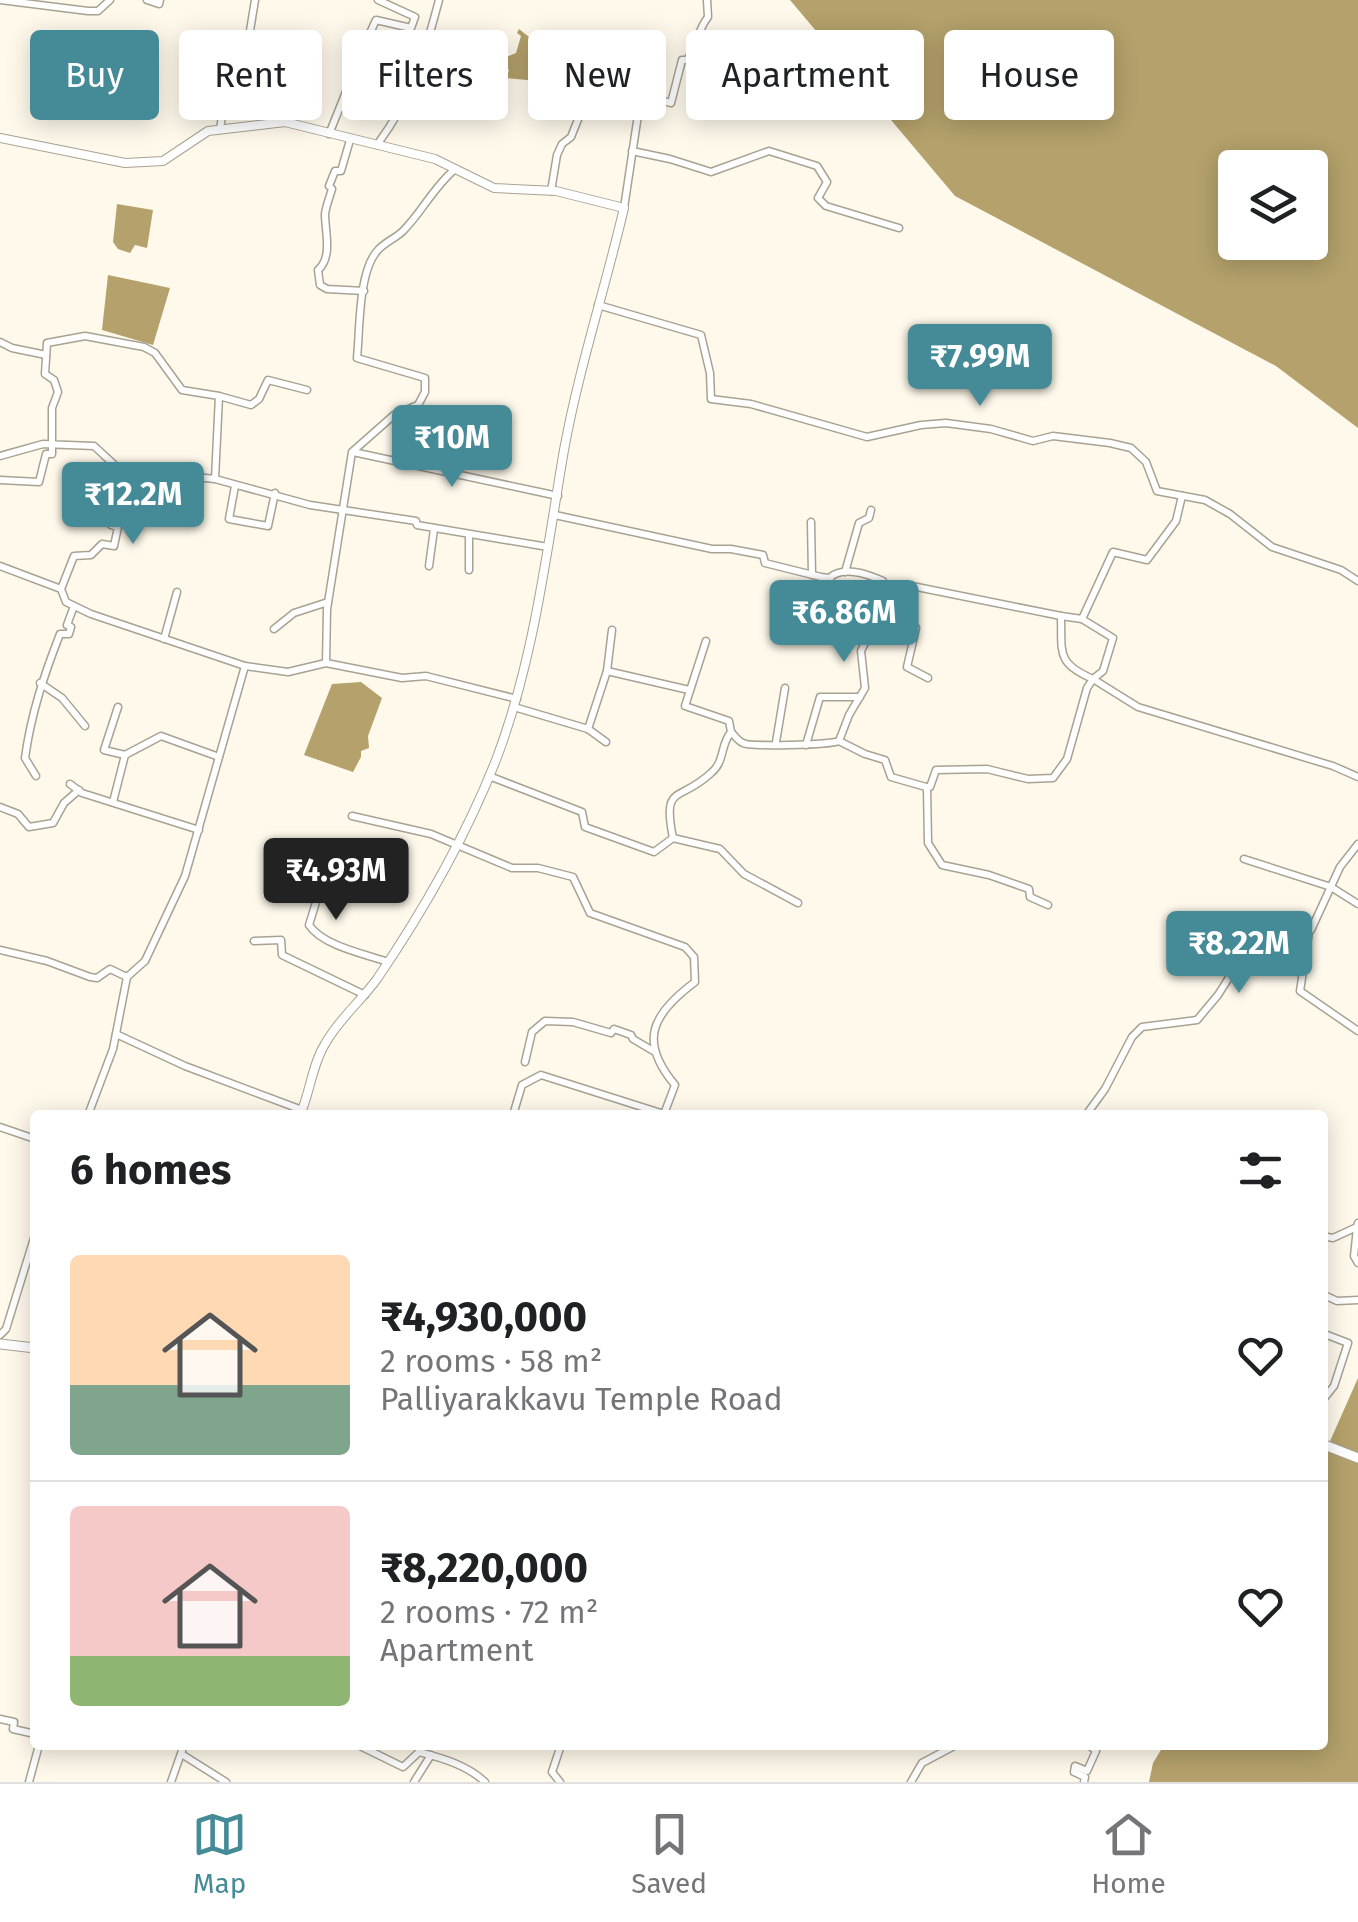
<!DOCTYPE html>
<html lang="en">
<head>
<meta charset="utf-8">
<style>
  :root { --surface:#fff; --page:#f6f6f6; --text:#202124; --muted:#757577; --line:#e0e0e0; --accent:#458b97 }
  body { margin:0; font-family:"Fira Sans",sans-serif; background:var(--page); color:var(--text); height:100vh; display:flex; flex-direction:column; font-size:38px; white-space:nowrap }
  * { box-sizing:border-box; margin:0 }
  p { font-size:32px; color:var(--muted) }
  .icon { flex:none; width:55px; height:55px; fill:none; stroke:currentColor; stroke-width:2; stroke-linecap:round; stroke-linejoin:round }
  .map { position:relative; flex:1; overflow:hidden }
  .panel { position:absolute; left:30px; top:1110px; width:1298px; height:640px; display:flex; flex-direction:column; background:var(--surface); border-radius:10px; box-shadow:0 5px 25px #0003 }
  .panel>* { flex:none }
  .guide { position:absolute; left:30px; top:30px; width:1300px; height:90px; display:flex; gap:20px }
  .controls { position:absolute; left:1218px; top:150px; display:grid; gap:20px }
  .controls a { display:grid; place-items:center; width:110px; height:110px; border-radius:10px; background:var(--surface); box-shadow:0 5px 25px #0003; font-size:50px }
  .price { position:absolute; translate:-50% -85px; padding:0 22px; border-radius:10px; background:var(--accent); color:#fff; font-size:32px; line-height:65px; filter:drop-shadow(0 2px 5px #0008) }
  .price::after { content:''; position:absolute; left:50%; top:60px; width:30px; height:22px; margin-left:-15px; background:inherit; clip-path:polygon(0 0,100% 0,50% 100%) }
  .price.on { background:#222; color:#fff }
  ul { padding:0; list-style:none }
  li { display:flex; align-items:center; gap:30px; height:250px; padding:0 40px }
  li+li { border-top:2px solid var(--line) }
  li span { display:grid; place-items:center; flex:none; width:280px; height:200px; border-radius:10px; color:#555 }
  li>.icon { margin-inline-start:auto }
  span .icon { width:120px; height:120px; fill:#fffc; stroke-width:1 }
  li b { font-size:42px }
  h2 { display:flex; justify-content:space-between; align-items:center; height:120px; padding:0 40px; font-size:42px }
  .pill { padding:0 35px; border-radius:10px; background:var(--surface); box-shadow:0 5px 25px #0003; font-size:35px; line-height:90px }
  .pill.on { background:var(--accent); color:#fff }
  .tab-bar { display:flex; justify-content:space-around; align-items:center; height:140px; border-top:2px solid var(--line); background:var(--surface); font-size:28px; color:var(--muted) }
  .tab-bar a { display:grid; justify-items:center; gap:5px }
  .tab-bar .on { color:var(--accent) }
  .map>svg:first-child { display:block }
  .water { fill:#b4a16b; fill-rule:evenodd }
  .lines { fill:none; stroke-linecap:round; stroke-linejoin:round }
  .minor-casing { stroke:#a8a292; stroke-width:9 }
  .tertiary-casing { stroke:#a8a292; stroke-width:10 }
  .secondary-casing { stroke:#a8a292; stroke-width:11 }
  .minor { stroke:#fff; stroke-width:6 }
  .tertiary { stroke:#fff; stroke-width:8 }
  .secondary { stroke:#fff; stroke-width:9 }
</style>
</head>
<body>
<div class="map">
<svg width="1358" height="1782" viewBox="0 0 1358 1782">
  <rect width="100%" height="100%" fill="#fef9eb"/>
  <!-- water -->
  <g class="water">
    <path d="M790 0H1358V428L1276 366 955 196ZM1235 168H1310V242H1235Z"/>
    <polygon points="519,29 529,37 549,41 551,45 529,54 533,69 539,77 538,81 506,78 509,70 506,67 497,73 490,69 494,62 516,53 521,36 517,33"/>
    <polygon points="117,204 153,210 147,248 135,245 130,253 118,249 113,242"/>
    <polygon points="108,275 170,288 153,345 102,330"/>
    <polygon points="361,682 382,698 368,736 369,748 361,751 361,757 353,772 304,755 332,684"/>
    <polygon points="1358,1378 1358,1782 1149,1782 1153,1763 1164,1745 1322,1745 1323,1457"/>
  </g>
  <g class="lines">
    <defs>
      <g id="minor">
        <polyline points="0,0 88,11 98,11 110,0"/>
        <polyline points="147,0 159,4 160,0"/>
        <polyline points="220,130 223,108 248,43 255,0"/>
        <path d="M329 134C345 96 358 58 376 20L411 28 415 17 378 0"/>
        <path d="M350 140 341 171H335L329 186 332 189C330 196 326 206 325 214 325 232 333 257 318 270L320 285 327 289 364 291"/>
        <path d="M377 145C414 94 423 60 439 0"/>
        <polyline points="632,151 670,159 711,172 769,151 817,166 827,182 818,198 826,206 899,228"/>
        <polyline points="551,191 557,155 562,144 571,137 589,92 639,105"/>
        <path d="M624 208 641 95 671 103 682 60H687C697 46 697 31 708 17L707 0"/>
        <polyline points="598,305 701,335 710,373 711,399 751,404 867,437 921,425 946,423 991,429 1033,441 1053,436 1110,443 1131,448 1146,462 1157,491 1205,500 1230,514 1272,547 1341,570 1358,581"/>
        <polyline points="0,342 12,348 46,355"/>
        <polyline points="219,396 251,405 259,399 268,380 307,390"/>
        <polyline points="353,452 558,496"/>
        <polyline points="0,456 43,444 94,446 119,469 215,479 219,396 182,390 155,353 144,347 85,336 47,343 45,374 54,380 58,392 52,408 52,454 46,454 39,482 0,480"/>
        <polyline points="215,479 310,505 416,521 417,525 548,547"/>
        <polyline points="235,486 229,519 268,526 275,493"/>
        <polyline points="1182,496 1176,521 1147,560 1113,552 1082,619 1113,638 1103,671 1093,679 1138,707 1333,766 1358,777"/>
        <path d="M555 515 712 549H731L763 555 765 563 821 577C839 579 822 579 838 573 852 568 871 576 883 581L884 592 904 594 907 585 1061 616"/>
        <polyline points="811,522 812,575"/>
        <polyline points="0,566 61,589 66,602 91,614 245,666 288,672 326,663 402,678 426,676 517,699"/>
        <polyline points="429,566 434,529"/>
        <polyline points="469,570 469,535"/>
        <polyline points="845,572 859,523 869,518 871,510"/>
        <polyline points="61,589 74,556 91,555 102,544 114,546 118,527 111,525 122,490 161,473"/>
        <polyline points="883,615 916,628 907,667 928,678"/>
        <polyline points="274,629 294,613 328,602"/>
        <polyline points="164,639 177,592"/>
        <polyline points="706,641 685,706 729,721 731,732"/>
        <path d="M326 663 327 609 352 452 394 415 418 405 425 392V378L357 358C360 330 358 271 378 250 385 242 396 238 403 231 422 212 433 188 454 170"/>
        <polyline points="607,671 612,630"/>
        <polyline points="40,683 62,698 85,726"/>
        <polyline points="514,707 588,729 607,671 689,690"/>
        <polyline points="588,729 606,742"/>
        <polyline points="839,741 849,715 865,688 861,651 874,624 883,615 884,592"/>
        <polyline points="776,742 785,688"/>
        <polyline points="806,745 820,697 860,697"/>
        <polyline points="125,755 161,736 219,757"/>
        <path d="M36 776 25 758C31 714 44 675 60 634H69L71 627 67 625 74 606"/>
        <polyline points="489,776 582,812 585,827 654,852 673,838 720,849 744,874 798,903"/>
        <polyline points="70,784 82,793 199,830"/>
        <polyline points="927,787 928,843 942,865 989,875 1029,889 1030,897 1048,905"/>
        <polyline points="113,802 125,755 104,750 118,707"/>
        <polyline points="0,807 18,814 29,827 53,823 64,803 79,790"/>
        <path d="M352 816 431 834 512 868H538L573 877 590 913 685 947 694 957 695 982C652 1014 638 1041 675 1085L664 1114 541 1075 522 1085 513 1115"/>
        <path d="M673 838C662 783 679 803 711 773 725 762 720 745 731 732 735 736 738 741 743 743 749 747 829 745 839 741L865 754 885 760 891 777 926 787H930L936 770 987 769 1028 779 1053 778 1067 759 1087 688 1093 679C1056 663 1062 653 1061 616L1082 619"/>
        <polyline points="1244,859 1331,887 1358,904"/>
        <path d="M329 860 309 925C323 946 365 954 388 962"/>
        <polyline points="1309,932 1300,991 1358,1031"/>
        <polyline points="254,941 281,940 282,955 365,995"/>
        <polyline points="0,950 47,961 90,977 97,978 110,969 127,977"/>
        <polyline points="116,1034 185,1066 302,1110"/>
        <polyline points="525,1062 532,1032 545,1021 573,1022 611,1033 614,1029 631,1035 633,1039 655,1052"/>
        <polyline points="88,1115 113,1049 127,977 145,961 185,876 245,666"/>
        <polyline points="1086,1115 1105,1089 1132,1037 1142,1027 1197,1020 1218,995 1237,965 1311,930 1340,867 1358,844"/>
        <polyline points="0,1127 35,1139"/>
        <polyline points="1357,1228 1354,1256 1358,1263"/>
        <polyline points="1322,1236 1333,1238 1357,1227 1358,1223"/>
        <polyline points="1322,1294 1337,1301 1358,1300"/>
        <polyline points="1322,1333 1348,1343 1334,1386 1322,1401"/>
        <polyline points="0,1335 6,1329 35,1235"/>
        <polyline points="0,1719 14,1722 13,1729 35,1734"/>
        <path d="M358 1745 403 1767 419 1752C442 1758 467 1765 485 1782"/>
        <polyline points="183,1755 226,1782"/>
        <polyline points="29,1782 39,1745"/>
        <polyline points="171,1782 184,1745"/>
        <polyline points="414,1782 431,1755"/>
        <polyline points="560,1782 552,1772 561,1745"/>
        <polyline points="911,1782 922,1763 956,1745"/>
        <polyline points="1084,1782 1085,1777 1074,1772 1075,1766 1087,1771 1096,1751 1089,1745"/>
      </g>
      <path id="tertiary" d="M0 138 125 163 163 161 208 131 285 122 435 159 494 188 556 191 624 208C605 289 579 368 564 450 546 555 534 660 496 760 467 834 422 913 377 979 361 1001 338 1020 325 1044 312 1065 310 1093 300 1115"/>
      <g id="secondary">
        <polyline points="0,1344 35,1348"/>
        <polyline points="1322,1444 1358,1458"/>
      </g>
    </defs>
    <!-- minor casing -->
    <use href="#minor" class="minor-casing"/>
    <!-- tertiary casing -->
    <use href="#tertiary" class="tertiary-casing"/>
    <!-- secondary casing -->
    <use href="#secondary" class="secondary-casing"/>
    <!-- minor -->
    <use href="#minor" class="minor"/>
    <!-- tertiary -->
    <use href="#tertiary" class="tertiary"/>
    <!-- secondary -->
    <use href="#secondary" class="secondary"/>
  </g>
</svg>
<div class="controls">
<a><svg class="icon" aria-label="layers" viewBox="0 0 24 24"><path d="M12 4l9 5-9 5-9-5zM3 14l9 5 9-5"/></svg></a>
</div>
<b class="price" style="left:980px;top:409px">₹7.99M</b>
<b class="price" style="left:452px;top:490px">₹10M</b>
<b class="price" style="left:133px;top:547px">₹12.2M</b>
<b class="price" style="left:844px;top:665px">₹6.86M</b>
<b class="price on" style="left:336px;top:923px">₹4.93M</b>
<b class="price" style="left:1239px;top:996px">₹8.22M</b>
<div class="guide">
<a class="pill on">Buy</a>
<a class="pill">Rent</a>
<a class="pill">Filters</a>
<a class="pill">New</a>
<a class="pill">Apartment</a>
<a class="pill">House</a>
</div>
<section class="panel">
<h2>6 homes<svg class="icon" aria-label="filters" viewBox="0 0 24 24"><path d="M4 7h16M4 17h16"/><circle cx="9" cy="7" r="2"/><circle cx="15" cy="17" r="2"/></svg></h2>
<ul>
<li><span style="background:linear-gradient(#ffd9b3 65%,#7fa58c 0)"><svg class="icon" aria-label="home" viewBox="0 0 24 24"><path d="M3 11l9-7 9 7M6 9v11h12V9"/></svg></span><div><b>₹4,930,000</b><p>2 rooms · 58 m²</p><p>Palliyarakkavu Temple Road</p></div><svg class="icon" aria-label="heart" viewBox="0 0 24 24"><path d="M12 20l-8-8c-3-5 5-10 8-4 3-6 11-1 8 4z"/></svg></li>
<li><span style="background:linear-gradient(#f6c9c9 75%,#8fb573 0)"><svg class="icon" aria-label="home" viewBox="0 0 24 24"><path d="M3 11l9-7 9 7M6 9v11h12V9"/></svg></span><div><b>₹8,220,000</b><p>2 rooms · 72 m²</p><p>Apartment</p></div><svg class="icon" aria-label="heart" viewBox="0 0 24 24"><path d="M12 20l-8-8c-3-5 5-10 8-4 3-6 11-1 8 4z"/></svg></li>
</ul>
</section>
</div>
<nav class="tab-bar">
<a class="on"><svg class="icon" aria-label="map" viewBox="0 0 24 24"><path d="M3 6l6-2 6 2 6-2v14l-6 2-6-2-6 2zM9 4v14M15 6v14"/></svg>Map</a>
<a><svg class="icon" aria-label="saved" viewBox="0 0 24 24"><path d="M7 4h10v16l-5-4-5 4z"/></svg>Saved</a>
<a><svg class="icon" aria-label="home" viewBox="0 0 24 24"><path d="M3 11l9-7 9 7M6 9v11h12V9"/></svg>Home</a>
</nav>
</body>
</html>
